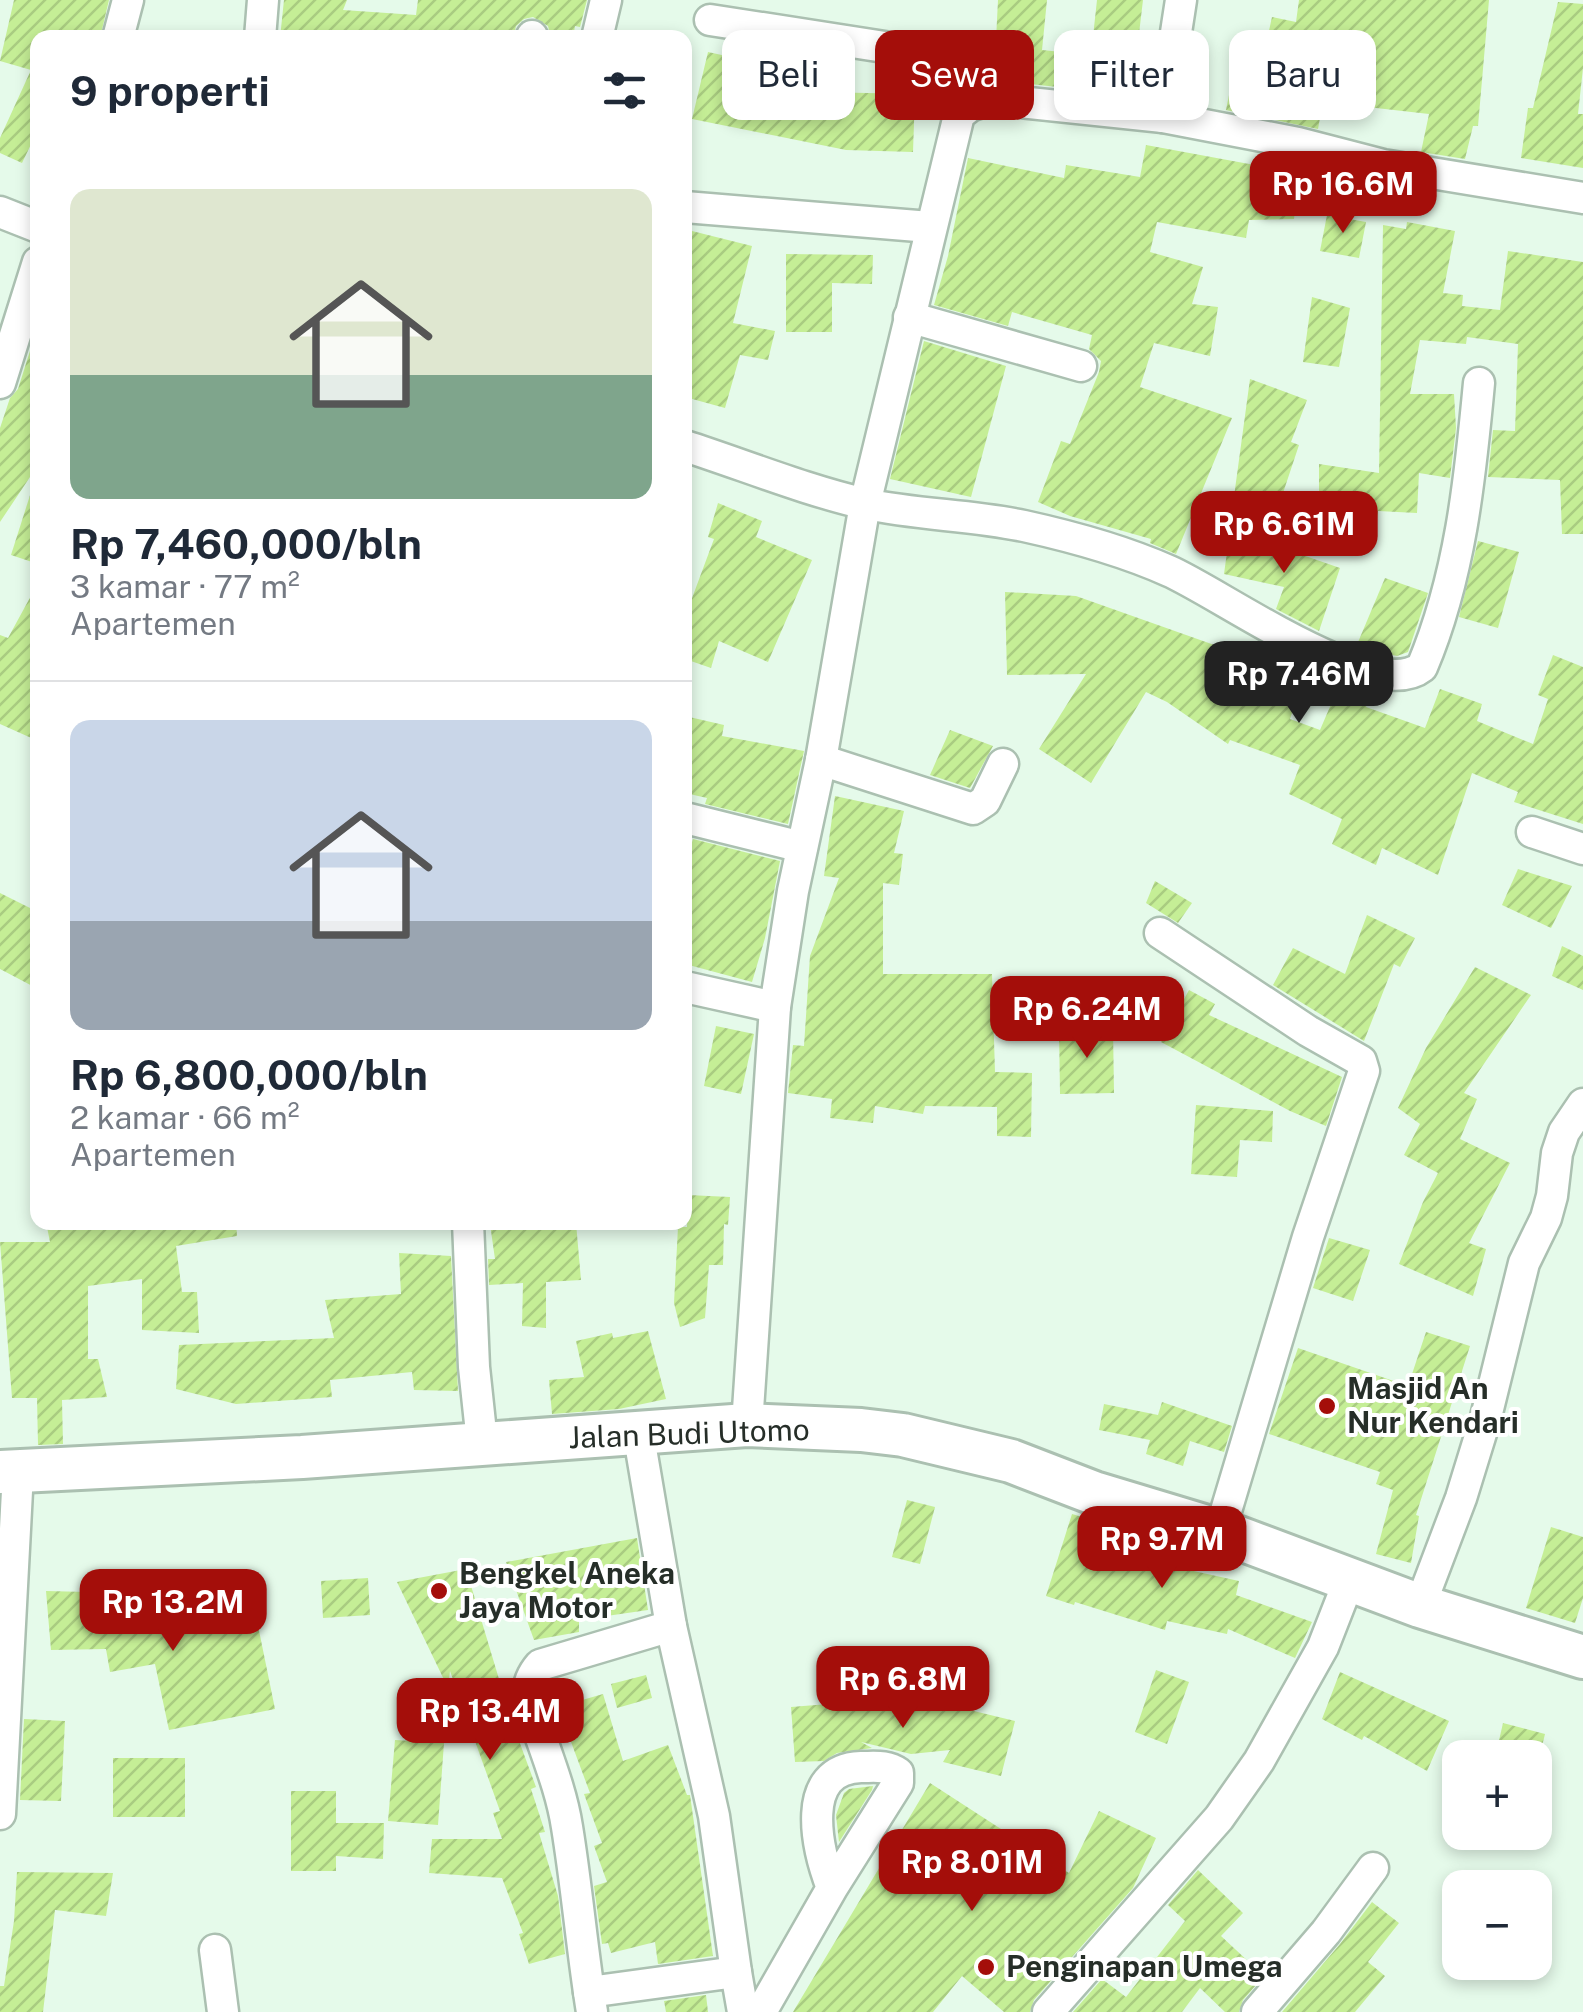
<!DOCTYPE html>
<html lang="id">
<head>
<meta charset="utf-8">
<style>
  :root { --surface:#fff; --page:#f2f2f3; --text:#1f2937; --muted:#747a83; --line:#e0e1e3; --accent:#a40e0a }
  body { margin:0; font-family:"Public Sans",sans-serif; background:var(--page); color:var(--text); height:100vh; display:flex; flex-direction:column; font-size:38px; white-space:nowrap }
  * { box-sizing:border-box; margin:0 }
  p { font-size:32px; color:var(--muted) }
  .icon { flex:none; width:55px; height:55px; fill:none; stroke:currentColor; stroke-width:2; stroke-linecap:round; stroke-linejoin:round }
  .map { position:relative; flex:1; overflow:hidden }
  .sheet { position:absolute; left:30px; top:30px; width:662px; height:1200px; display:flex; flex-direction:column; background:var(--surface); border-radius:20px; box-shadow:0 5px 15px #0003 }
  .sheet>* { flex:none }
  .top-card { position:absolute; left:722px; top:30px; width:710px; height:90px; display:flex; gap:20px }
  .controls { position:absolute; left:1442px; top:1740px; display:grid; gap:20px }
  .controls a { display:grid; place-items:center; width:110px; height:110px; border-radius:20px; background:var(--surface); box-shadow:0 5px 15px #0003; font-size:50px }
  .price { position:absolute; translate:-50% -85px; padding:0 22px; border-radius:20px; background:var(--accent); color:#fff; font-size:32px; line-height:65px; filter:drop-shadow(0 2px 5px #0008) }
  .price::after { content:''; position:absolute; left:50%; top:60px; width:30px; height:22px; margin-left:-15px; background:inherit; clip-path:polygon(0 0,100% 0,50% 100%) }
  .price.on { background:#222; color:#fff }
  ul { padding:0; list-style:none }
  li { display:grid; align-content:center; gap:20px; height:530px; padding:0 40px }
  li+li { border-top:2px solid var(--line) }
  li span { display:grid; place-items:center; height:310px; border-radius:20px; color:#555 }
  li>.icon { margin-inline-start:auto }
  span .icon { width:180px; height:180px; fill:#fffc; stroke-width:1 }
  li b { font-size:42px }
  h2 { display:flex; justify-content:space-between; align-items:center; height:120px; padding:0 40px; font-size:42px }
  .pill { padding:0 35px; border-radius:20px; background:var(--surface); box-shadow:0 5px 15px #0003; font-size:35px; line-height:90px }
  .pill.on { background:var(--accent); color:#fff }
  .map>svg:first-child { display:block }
  .building { fill:url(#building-hatch) }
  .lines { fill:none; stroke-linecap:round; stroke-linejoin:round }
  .minor-casing { stroke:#abc0b1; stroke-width:35 }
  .secondary-casing { stroke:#abc0b1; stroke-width:48 }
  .minor { stroke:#fff; stroke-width:30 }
  .secondary { stroke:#fff; stroke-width:42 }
  .poi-dot { fill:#a40e0a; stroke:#fff; stroke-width:4 }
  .labels { text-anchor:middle; stroke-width:8; stroke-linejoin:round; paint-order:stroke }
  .poi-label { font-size:30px; font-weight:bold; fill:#262e28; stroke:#fff; text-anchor:start }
  .street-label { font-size:30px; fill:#262e28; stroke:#fff }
</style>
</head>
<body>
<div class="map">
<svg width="1583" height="2012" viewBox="0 0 1583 2012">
  <defs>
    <pattern id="building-hatch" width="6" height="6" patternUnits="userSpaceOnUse" patternTransform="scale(2.5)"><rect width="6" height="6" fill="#c5ee96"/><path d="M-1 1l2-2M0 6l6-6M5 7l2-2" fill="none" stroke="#a9cc81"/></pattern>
  </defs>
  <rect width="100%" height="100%" fill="#e5faea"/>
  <!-- building -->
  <g class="building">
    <polygon points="14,0 109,0 100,38 38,38 38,130 22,163 0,153 0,138 31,70 0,61"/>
    <polygon points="284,0 347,0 343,10 416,15 418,0 587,0 580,27 575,26 573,38 551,38 548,26 533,17 524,19 516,26 513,38 280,38"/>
    <polygon points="998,0 1047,0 1042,50 1091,55 1097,0 1143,0 1136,59 1144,60 1141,96 994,80"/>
    <polygon points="1299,0 1489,0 1478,126 1473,126 1465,159 1421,152 1429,114 1323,102 1318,129 1226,110 1232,80 1257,85 1272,17 1296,22"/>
    <polygon points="1558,2 1583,4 1583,68 1578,114 1583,114 1583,168 1521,158 1528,108 1533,108"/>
    <polygon points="708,52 785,69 787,56 826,63 820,92 915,94 913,152 846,150 692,119"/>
    <polygon points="1146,145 1260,166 1264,156 1301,163 1294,219 1249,220 1246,238 1157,222 1150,252 1203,267 1192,304 1218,307 1210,356 1154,343 1140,387 1232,418 1176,554 1150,543 1151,539 1070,516 1038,502 1061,441 1070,444 1099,372 1101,361 1089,349 1092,335 1012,312 1008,326 934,305 948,256 968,158 1064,178 1066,165 1140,177"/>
    <polygon points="1327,215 1366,222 1359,258 1320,251"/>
    <polygon points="1407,222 1455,231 1443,293 1463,295 1462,306 1500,310 1508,251 1583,262 1583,534 1562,534 1560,480 1488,477 1493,430 1515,431 1518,344 1467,337 1466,344 1420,340 1410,394 1454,394 1456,428 1450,478 1419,473 1417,513 1378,511 1376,526 1319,526 1319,464 1379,473 1383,225 1406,229"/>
    <polygon points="692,231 752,246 733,323 775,331 768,360 740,355 725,408 685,397 685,261"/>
    <polygon points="786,254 873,255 872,284 832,283 832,332 786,332"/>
    <polygon points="1312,297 1350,308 1339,367 1303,362"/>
    <polygon points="36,332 38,465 0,522 0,428 10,398 18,389"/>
    <polygon points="924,341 1006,366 971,497 890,479"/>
    <polygon points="1250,379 1307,400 1291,442 1299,445 1272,526 1230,526"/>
    <polygon points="32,489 38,490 38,564 11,555"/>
    <polygon points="718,503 762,521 756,537 812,560 768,662 719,641 711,668 685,659 685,617 714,539 708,537"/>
    <polygon points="1230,530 1340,568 1319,631 1276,609 1284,587 1224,574"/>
    <polygon points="1478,541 1519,552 1498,628 1459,617"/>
    <polygon points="1385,578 1428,593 1408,652 1397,656 1356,647"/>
    <polygon points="38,583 38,741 0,724 0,635 8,638"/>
    <polygon points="1005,592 1076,596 1220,647 1223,643 1233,643 1281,673 1284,665 1306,671 1290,719 1320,730 1341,681 1373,690 1366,707 1425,728 1440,689 1482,704 1477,721 1533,744 1548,699 1538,695 1553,655 1583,667 1583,824 1514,802 1518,792 1472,773 1438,875 1382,848 1376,865 1332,844 1342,819 1289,794 1300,765 1230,740 1228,744 1167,702 1146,692 1091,783 1039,749 1086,674 1007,675"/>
    <polygon points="685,716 724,725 722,736 804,751 788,824 705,804 707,798 685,793"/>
    <polygon points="950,730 993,746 970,788 930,775"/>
    <polygon points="835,796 904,811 894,853 903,854 899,885 883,883 883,974 992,974 995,1072 1032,1073 1031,1137 997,1136 997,1107 925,1106 923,1114 875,1106 873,1123 830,1118 832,1099 788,1093 793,1045 804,1046 810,956 839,878 824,876"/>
    <polygon points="693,839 780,861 765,938 752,982 685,964 685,864"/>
    <polygon points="1518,869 1572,886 1551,928 1502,905"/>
    <polygon points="1155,881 1192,903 1178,923 1146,903"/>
    <polygon points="0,893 38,912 38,989 0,969"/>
    <polygon points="1367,915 1415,938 1400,967 1394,964 1364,1041 1273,985 1293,948 1345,974"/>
    <polygon points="1562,946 1583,956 1583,990 1552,976"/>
    <polygon points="1475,967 1531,995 1464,1093 1477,1099 1460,1139 1510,1163 1469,1243 1486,1249 1473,1296 1399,1264 1423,1202 1438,1173 1404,1155 1420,1124 1398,1108 1426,1048"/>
    <polygon points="1189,990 1215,1004 1209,1015 1342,1077 1326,1126 1290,1111 1161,1042"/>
    <polygon points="716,1026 754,1034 741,1094 704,1086"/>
    <polygon points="1113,1028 1114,1093 1060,1094 1059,1030"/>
    <polygon points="1196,1105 1273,1111 1272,1142 1240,1140 1237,1177 1191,1174"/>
    <polygon points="688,1195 730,1197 728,1225 724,1224 723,1265 709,1265 705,1318 680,1327 674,1303 678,1227 687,1227"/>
    <polygon points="46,1222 236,1222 237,1236 176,1246 182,1292 197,1292 199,1333 142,1330 142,1279 88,1286 88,1359 98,1359 107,1397 62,1400 63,1444 38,1445 37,1398 12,1398 0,1242 50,1242"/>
    <polygon points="576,1223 581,1280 546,1282 546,1328 522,1326 523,1283 489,1285 488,1259 495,1259 490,1224"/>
    <polygon points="1329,1238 1370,1250 1353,1301 1313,1288"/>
    <polygon points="399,1253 451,1256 458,1391 414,1390 412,1372 330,1380 332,1397 236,1404 176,1389 179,1345 334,1338 325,1300 401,1294"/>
    <polygon points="648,1331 666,1399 619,1409 552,1414 549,1380 584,1377 576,1341 612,1333 613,1338"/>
    <polygon points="1426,1332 1470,1346 1416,1515 1419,1516 1411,1563 1376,1554 1393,1490 1376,1484 1380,1472 1269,1434 1298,1348 1408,1386"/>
    <polygon points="1162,1402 1232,1426 1224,1452 1190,1441 1183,1466 1146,1454 1150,1440 1099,1430 1104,1404 1158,1415"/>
    <polygon points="907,1500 935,1507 920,1564 892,1557"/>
    <polygon points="1072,1514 1100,1522 1096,1534 1181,1562 1180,1568 1239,1581 1236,1595 1312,1622 1295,1658 1228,1629 1227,1634 1167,1621 1165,1630 1075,1602 1074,1605 1046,1596"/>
    <polygon points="1551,1527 1583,1537 1583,1598 1575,1623 1526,1608"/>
    <polygon points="637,1538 648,1610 579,1620 579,1632 534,1640 506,1562"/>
    <polygon points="466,1569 511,1719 536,1787 531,1789 545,1832 539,1833 558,1896 565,1954 529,1964 519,1934 523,1933 502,1878 429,1873 432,1839 502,1839 493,1813 500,1811 450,1671 448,1688 397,1582"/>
    <polygon points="368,1578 370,1615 323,1618 321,1581"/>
    <polygon points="46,1591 88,1592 88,1603 137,1595 142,1629 254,1606 275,1709 169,1730 155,1664 110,1672 106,1649 51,1650"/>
    <polygon points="1156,1670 1189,1682 1167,1744 1135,1732"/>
    <polygon points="1340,1672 1449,1721 1427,1771 1364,1736 1362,1740 1322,1719"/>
    <polygon points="646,1675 652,1698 617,1708 611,1684"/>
    <polygon points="603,1694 623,1761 668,1745 687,1795 690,1795 713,1956 658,1964 655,1942 611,1953 608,1943 602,1944 594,1886 607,1882 594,1846 602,1843 584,1794 590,1793 558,1707"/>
    <polygon points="916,1697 1015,1721 1001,1776 943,1762 950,1750 911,1754 861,1742 872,1748 837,1753 824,1761 795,1762 791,1707"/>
    <polygon points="24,1719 65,1721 61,1801 20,1800"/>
    <polygon points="1503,1723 1545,1734 1539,1758 1495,1758"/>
    <polygon points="395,1740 444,1743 438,1825 388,1821"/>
    <rect x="113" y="1758" width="72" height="59"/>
    <polygon points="930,1783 1069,1873 1099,1811 1156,1838 1133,1888 1034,2000 1030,2012 1004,2012 962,1976 933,2012 793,2012"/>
    <polygon points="873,1786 872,1790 839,1842 836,1815 844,1793 849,1789"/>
    <polygon points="291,1791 336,1791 336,1823 384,1823 383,1859 336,1856 336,1871 291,1871"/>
    <polygon points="1198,1870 1243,1913 1221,1936 1264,1976 1243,2000 1239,2012 1225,2012 1200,1988 1182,2012 1073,2012 1102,1979 1126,1997 1185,1921 1168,1905"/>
    <polygon points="17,1872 113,1873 106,1916 55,1910 43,2012 0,2012 0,1986 4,1986 14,1921"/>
    <polygon points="1372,1902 1399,1923 1368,1962 1385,1976 1355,2012 1282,2012 1340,1944"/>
    <polygon points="706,1995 708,2012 666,2012 664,2001"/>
  </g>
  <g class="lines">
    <defs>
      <g id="minor">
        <polyline points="710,20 936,55 950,70 959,115"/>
        <polyline points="118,38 128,0"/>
        <polyline points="260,38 263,0"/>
        <polyline points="532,38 532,36"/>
        <polyline points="597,38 606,0"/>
        <polyline points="1163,117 1298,143 1383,165 1583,198"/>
        <polyline points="685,207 930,227"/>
        <polyline points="0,212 38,227"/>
        <polyline points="909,317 1081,366"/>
        <polyline points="0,383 38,262"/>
        <path d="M685 446C744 465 805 490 866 504 918 515 972 515 1024 526 1074 537 1122 550 1169 571 1220 593 1374 705 1422 667 1460 577 1470 480 1479 383"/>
        <polyline points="821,760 973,809 985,801 1003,764"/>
        <polyline points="685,818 802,847"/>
        <polyline points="1532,832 1583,849"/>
        <polyline points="1160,933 1308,1031 1361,1061 1364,1071 1308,1237 1220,1531"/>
        <polyline points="685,987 775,1007"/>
        <polyline points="468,1222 474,1367 482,1442"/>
        <polyline points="747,1425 775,1007 793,891 821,760 865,504 959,115 970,106 991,99 1163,117 1181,0"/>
        <polyline points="638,1431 671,1626 714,1816 736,1972"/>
        <polyline points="1420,1606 1461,1498 1486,1417 1524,1263 1546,1218 1552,1196 1557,1153 1564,1132 1583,1104"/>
        <polyline points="0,1814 18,1472"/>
        <polyline points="215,1950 223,2012"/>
        <polyline points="589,1992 736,1972 743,2012"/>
        <path d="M592 2012C582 1950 577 1888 567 1827 562 1794 549 1761 538 1729 529 1705 521 1687 540 1665L671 1626"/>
        <path d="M761 2012 832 1888 898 1783V1773C887 1765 875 1767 861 1767 798 1769 817 1849 832 1888"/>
        <polyline points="1048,2012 1219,1818 1259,1761 1323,1647 1350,1578"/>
        <polyline points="1257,2012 1326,1932 1373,1868"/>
      </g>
      <polyline id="secondary" points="0,1472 302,1457 747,1425 861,1430 903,1435 1011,1461 1094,1493 1220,1531 1420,1606 1583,1657"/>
    </defs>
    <!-- minor casing -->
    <use href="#minor" class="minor-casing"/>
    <!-- secondary casing -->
    <use href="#secondary" class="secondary-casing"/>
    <!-- minor -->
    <use href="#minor" class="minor"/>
    <!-- secondary -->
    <use href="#secondary" class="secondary"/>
  </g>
  <!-- markers -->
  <g class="poi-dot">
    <circle cx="1327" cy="1406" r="10"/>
    <circle cx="439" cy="1591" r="10"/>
    <circle cx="986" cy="1967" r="10"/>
  </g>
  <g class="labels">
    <!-- poi labels -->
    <g class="poi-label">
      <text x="1347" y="1399">Masjid An<tspan x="1347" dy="34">Nur Kendari</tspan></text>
      <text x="459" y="1584">Bengkel Aneka<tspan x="459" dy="34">Jaya Motor</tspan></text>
      <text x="1006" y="1977">Penginapan Umega</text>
    </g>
    <!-- street labels -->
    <g class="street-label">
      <text transform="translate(689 1434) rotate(-2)" y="10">Jalan Budi Utomo</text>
    </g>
  </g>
</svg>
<div class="controls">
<a>+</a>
<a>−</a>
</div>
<b class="price" style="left:1343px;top:236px">Rp 16.6M</b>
<b class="price" style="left:1284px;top:576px">Rp 6.61M</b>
<b class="price on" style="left:1299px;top:726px">Rp 7.46M</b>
<b class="price" style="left:1087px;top:1061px">Rp 6.24M</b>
<b class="price" style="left:1162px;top:1591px">Rp 9.7M</b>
<b class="price" style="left:173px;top:1654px">Rp 13.2M</b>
<b class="price" style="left:903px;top:1731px">Rp 6.8M</b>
<b class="price" style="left:490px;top:1763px">Rp 13.4M</b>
<b class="price" style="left:972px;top:1914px">Rp 8.01M</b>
<div class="top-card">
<a class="pill">Beli</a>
<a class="pill on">Sewa</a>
<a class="pill">Filter</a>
<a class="pill">Baru</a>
</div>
<section class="sheet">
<h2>9 properti<svg class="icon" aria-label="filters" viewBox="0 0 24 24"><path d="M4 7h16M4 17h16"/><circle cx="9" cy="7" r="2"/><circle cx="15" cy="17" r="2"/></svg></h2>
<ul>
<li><span style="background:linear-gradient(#dfe7d0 60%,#7fa58c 0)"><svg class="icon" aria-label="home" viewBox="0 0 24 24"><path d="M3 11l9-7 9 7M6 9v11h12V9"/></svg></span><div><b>Rp 7,460,000/bln</b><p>3 kamar · 77 m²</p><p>Apartemen</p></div></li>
<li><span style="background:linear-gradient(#c9d6e8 65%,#9aa5b1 0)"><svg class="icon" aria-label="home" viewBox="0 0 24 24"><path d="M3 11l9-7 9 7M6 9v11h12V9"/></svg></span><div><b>Rp 6,800,000/bln</b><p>2 kamar · 66 m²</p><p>Apartemen</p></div></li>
</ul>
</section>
</div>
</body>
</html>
